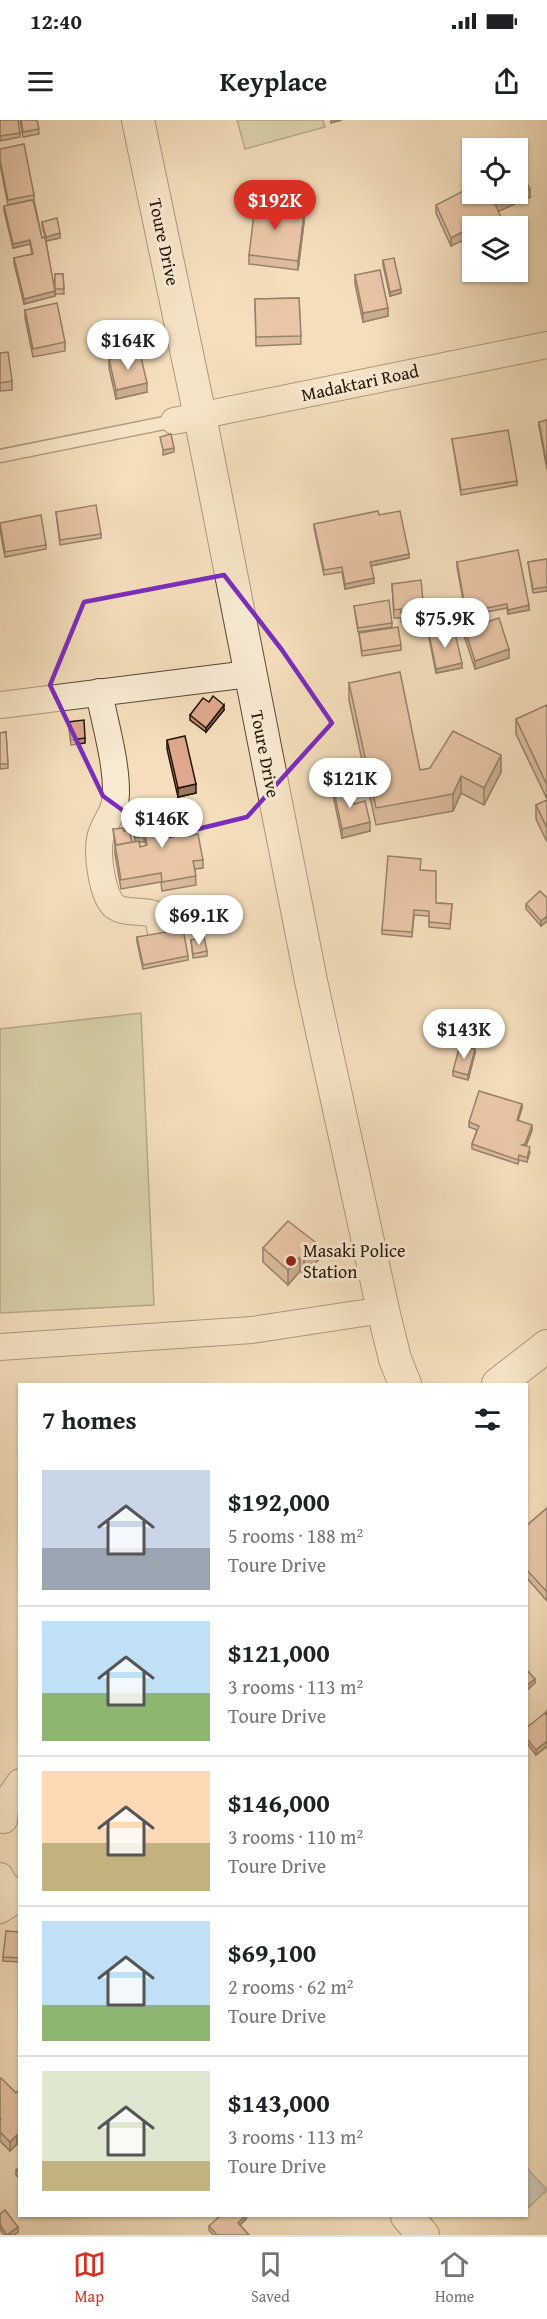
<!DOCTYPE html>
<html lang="en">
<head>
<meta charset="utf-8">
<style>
  :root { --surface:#fff; --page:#f6f6f6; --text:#202124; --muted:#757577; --line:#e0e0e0; --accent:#d93025 }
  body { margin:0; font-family:"Gentium Book Plus",serif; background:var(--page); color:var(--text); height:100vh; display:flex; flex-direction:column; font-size:22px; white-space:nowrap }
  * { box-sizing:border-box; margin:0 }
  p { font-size:20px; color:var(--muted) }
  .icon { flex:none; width:33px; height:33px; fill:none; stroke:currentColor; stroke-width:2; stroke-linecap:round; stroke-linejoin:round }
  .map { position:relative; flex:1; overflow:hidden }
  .panel { position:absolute; left:18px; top:1263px; width:510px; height:834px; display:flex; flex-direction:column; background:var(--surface); border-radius:0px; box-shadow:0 2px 4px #0004 }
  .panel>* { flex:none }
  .fabs { position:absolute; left:462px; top:18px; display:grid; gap:12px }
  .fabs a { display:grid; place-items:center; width:66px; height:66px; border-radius:0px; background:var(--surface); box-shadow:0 2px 4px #0004; font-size:30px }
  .price { position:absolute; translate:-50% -51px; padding:0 14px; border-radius:21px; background:#fff; color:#222; font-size:20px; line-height:39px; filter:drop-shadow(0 2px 3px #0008) }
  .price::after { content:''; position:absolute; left:50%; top:36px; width:18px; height:14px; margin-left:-9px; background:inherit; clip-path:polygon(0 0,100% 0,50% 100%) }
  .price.selected { background:var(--accent); color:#fff }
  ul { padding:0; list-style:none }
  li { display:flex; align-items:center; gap:18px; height:150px; padding:0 24px }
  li+li { border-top:2px solid var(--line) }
  li span { display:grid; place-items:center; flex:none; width:168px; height:120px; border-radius:0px; color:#555 }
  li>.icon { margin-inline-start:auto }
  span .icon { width:72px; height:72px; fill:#fffc; stroke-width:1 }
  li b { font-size:26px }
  h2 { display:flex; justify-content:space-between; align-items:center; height:72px; padding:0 24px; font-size:26px }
  .status { display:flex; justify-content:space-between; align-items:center; height:42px; padding:0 30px; background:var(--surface); direction:ltr }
  .status svg { height:16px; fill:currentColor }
  header { display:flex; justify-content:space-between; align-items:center; height:78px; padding:0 24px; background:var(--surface); font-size:27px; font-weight:700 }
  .tab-bar { display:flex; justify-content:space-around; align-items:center; height:84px; border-top:2px solid var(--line); background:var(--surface); font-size:16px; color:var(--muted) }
  .tab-bar a { display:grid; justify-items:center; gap:3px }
  .tab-bar .selected { color:var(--accent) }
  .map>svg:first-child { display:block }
  .green { fill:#b9c292; stroke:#6e6b4c; stroke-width:1.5 }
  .water { fill:#9fbaba; stroke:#6e7872; stroke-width:1.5 }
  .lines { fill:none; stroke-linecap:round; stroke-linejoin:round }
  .service-casing { stroke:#584634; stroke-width:15 }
  .minor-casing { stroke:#584634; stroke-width:28 }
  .tertiary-casing { stroke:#584634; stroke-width:34 }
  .service { stroke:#f8ead3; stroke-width:12 }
  .minor { stroke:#f8ead3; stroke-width:26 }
  .tertiary { stroke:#f8ead3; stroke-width:32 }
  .wall { fill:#bf917a; stroke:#241406; stroke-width:1.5 }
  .shaded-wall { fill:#9b7663; stroke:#241406; stroke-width:1.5 }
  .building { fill:#dea98e; stroke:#241406; stroke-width:1.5 }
  .marked { fill:none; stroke:#7b2cbf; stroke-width:4.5; stroke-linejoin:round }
  .poi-dot { fill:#8f2418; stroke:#f8ead3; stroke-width:2 }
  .labels { text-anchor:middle; stroke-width:6; stroke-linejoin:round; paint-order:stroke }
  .street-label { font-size:18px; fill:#241406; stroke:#f8ead3 }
  .poi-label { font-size:18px; fill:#241406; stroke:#f8ead3; text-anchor:start }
</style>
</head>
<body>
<div class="status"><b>12:40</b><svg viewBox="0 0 49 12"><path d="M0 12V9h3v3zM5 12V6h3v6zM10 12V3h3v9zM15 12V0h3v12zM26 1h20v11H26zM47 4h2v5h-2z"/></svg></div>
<header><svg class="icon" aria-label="menu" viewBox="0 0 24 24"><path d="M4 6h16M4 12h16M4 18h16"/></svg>Keyplace<svg class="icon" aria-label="share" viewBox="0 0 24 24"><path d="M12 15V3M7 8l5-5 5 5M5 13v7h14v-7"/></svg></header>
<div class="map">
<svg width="547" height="2115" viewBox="0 0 547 2115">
  <rect width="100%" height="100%" fill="#f4debc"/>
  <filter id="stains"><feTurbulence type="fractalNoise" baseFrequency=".00333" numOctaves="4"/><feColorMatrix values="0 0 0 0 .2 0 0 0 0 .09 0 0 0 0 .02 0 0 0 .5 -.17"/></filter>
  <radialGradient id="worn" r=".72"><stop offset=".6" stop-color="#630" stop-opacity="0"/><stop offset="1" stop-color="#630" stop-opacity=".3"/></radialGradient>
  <!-- green -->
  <g class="green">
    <polygon points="237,0 323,0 325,7 245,29"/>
    <polygon points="141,893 154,1185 0,1193 0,909"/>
  </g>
  <!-- water -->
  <polygon class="water" points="526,2047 547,2070 529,2087 527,2084"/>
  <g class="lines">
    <defs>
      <polyline id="service" points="0,336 174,301"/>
      <g id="minor">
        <polyline points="174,301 547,225"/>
        <path d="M99 572C105 604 116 639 116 672 116 695 103 701 100 719 97 734 102 776 114 786 124 794 142 790 154 794L158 798 161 813"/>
        <polyline points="0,585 249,554"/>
        <polyline points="0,1227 252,1210 383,1190"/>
        <polyline points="4,1700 6,1682 20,1662"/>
        <polyline points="0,1756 5,1765 20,1775"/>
        <polyline points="0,1790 20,1777"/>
      </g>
      <g id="tertiary">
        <polyline points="138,0 200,296 311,861 383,1190 395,1239 405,1264"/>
        <polyline points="498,1264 547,1226"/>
        <polyline points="407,2096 423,2115"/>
      </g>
    </defs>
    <!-- service casing -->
    <use href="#service" class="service-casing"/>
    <!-- minor casing -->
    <use href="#minor" class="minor-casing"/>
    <!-- tertiary casing -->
    <use href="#tertiary" class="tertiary-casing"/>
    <!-- service -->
    <use href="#service" class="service"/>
    <!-- minor -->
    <use href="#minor" class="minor"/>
    <!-- tertiary -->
    <use href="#tertiary" class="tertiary"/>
  </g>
  <!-- wall -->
  <g class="wall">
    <polygon points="0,0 20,13 20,17 0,21"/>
    <polygon points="20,0 37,0 39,14 23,17"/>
    <polygon points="0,29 34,75 34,80 42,118 45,117 42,106 42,102 60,118 46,121 55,176 24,184 14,143 14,138 32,134 30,124 13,128 4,91 4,86 31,80 8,85 0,44"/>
    <polygon points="472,71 530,77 498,91 472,106 451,126 436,93 436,85"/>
    <polygon points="284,87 283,97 304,102 298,150 249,144 249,135"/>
    <polygon points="383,140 401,173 390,176 383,145"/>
    <polygon points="55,154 63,154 64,174 55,174"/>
    <polygon points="355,155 388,196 363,202 355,164"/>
    <polygon points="299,178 301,224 256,226 255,179"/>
    <polygon points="25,190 65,222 65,231 33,237 25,198"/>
    <polygon points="0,233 12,261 12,270 0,271"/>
    <polygon points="109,239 147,272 116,279 109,248"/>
    <polygon points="547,300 547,349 539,306 539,302"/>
    <polygon points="452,319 517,361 517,365 461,375"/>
    <polygon points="56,392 101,414 101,418 60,425"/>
    <polygon points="379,395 409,438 371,446 374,463 345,469 342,452 324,455 314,408 314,404"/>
    <polygon points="0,403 46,425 46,429 5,437 0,410"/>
    <polygon points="547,439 547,471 533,473 528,442"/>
    <polygon points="457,442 529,490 508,494 507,488 466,496 457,447"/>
    <polygon points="392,464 424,491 424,500 401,502 401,498 394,498"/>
    <polygon points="425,484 452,498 452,503 427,506"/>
    <polygon points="354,486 392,503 392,507 358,512"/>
    <polygon points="463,504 481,504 509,538 475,549 463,512"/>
    <polygon points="359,513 401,525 401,530 362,536"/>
    <polygon points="429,514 462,548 436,553 429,518"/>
    <polygon points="349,563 420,650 501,652 484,685 461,673 453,691 376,705 349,580"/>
    <polygon points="209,582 224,590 206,612 190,600 190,595"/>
    <polygon points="547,585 547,679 516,614 516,599"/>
    <polygon points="68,602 85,618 85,623 71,625"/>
    <polygon points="6,612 8,648 0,649 0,613"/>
    <polygon points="167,620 196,673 178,677 167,629"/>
    <polygon points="333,667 346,673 370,711 342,718 333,675"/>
    <polygon points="547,680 547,722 536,699 536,685"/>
    <polygon points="142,696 189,716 203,740 203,748 195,749 196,765 162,771 161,762 121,769 115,734 115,725 113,709 124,711 132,722 135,722 133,704 144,717 144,722 139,722 140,727 146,726 142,705"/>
    <polygon points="420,750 436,783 452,784 450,809 429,807 429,796 414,795 412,817 382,814 382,810"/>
    <polygon points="547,778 547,801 541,806 526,789 526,784"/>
    <polygon points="137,817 188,836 188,840 143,849 137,822"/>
    <polygon points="191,820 207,831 207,836 193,838"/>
    <polygon points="475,933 468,960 453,956 453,951"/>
    <polygon points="522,988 518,1000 532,1010 526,1026 530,1032 527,1042 519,1040 518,1044 472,1029 472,1024 477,1010 469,1007 469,1002"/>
    <polygon points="263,1128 319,1139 304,1155 300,1151 288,1165 263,1142"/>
    <polygon points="547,1388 547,1481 526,1457 526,1406"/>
    <polygon points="547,1590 547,1626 536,1635 526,1622 526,1608 546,1594"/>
    <polygon points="20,1812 20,1842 3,1841 3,1837"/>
    <polygon points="0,1959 16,1973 20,1972 20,2026 17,2024 10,2031 0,2021"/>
    <polygon points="20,2047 20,2059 16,2055 16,2050"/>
    <polygon points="0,2094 18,2112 14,2115 4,2115 0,2109"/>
    <polygon points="246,2099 240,2105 249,2115 213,2115 209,2110 209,2106"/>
  </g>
  <!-- shaded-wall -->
  <g class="shaded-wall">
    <polygon points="331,0 342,0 331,3"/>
    <polygon points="530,69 530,77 495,93 495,84"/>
    <polygon points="304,94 304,102 298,150 298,141"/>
    <polygon points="472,107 472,116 451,126 451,118"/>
    <polygon points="60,113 60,118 46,121 46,117"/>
    <polygon points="30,120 30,124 13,128 13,124"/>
    <polygon points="401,169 401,173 390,176 390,172"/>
    <polygon points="55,171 55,176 24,184 24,179"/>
    <polygon points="388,188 388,196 363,202 363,193"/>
    <polygon points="147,263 147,272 116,279 116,270"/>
    <polygon points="174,328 174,332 163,335 163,330"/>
    <polygon points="409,434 409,438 370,446 370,442"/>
    <polygon points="374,458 374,463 345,469 345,464"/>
    <polygon points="529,485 529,490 508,494 508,490"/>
    <polygon points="509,529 509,538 475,549 475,541"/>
    <polygon points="462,543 462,548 436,553 436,549"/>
    <polygon points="224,585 224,590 206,612 206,608"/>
    <polygon points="501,635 501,652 484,685 484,668"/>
    <polygon points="461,656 461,673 453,691 453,674"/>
    <polygon points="196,664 196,673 178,677 178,668"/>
    <polygon points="370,702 370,711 342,718 342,709"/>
    <polygon points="547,796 547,801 541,806 541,801"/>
    <polygon points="475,929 475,933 468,960 468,955"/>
    <polygon points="522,984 522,988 517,1004 517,1000"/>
    <polygon points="532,1005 532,1010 525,1028 522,1025"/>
    <polygon points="319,1125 319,1139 304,1155 304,1140"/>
    <polygon points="300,1137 300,1151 288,1165 288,1150"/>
    <polygon points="535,1559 535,1563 526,1571 526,1566"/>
    <polygon points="547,1621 547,1626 536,1635 536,1630"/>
    <polygon points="17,2015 17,2024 10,2031 10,2022"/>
    <polygon points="246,2096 246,2099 238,2107 238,2103"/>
    <polygon points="18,2107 18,2112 14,2115 7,2115"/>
  </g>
  <!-- building -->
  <g class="building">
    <polygon points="0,0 18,0 20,13 0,16"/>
    <polygon points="21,0 37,0 39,9 23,12"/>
    <polygon points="24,24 34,75 8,80 0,40 0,29"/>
    <polygon points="520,49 530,69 495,84 505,106 472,106 472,107 451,118 436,85 471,67 472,71 472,74 518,74 518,50"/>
    <polygon points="256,78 284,79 282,97 304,94 298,141 249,135"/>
    <polygon points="33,80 42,118 45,117 55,171 24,179 14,138 33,134 30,120 13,124 4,86"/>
    <polygon points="57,98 60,113 46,117 42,102"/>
    <polygon points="394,138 401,169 390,172 383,140"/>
    <polygon points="380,150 388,188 363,193 355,155"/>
    <polygon points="55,154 63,154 64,169 55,169"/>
    <polygon points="299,178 301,216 256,217 255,179"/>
    <polygon points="57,183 65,222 33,229 25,190"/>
    <polygon points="8,232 12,261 0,263 0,233"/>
    <polygon points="140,233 147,263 116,270 109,239"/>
    <polygon points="547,300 547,345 539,302"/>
    <polygon points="508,310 517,361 461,370 452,319"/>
    <polygon points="171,314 174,328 163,330 160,317"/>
    <polygon points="96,385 101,414 60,420 56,392"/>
    <polygon points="378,391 379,395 400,391 409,434 370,442 374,458 345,464 342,447 324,450 314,404"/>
    <polygon points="41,395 46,425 5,432 0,403"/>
    <polygon points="518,430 529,485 508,490 507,484 466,492 457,442"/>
    <polygon points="547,439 547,467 533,469 528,442"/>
    <polygon points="421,460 424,491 401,493 401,489 394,490 392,464"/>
    <polygon points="389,480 392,503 358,508 354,486"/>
    <polygon points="450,481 452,498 427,501 425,484"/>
    <polygon points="479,498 481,504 499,498 509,529 475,541 463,504"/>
    <polygon points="398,507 401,525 362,531 359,513"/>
    <polygon points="454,509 462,543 436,549 429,514"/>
    <polygon points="400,552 420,650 430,648 453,611 501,635 484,668 461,656 453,674 376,688 349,563"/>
    <polygon points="213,576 224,585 206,608 190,595 203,578 209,582"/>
    <polygon points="547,585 547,665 516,599"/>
    <polygon points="84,600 85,618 71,620 68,602"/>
    <polygon points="6,612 8,644 0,644 0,613"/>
    <polygon points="185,616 196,664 178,668 167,620"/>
    <polygon points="343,665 346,673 351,672 354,684 365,681 370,702 342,709 333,667"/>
    <polygon points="547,680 547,708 536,685"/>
    <polygon points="184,688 189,716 198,714 203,740 193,741 196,756 162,762 161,753 121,760 115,725 139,721 140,727 147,725 142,696"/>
    <polygon points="133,704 138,704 139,712 143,711 144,717 135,718"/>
    <polygon points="124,708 124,711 129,710 132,722 116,725 113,709"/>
    <polygon points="388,736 421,739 420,750 436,751 436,783 452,784 450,804 429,802 429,791 414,790 412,812 382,810"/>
    <polygon points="540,771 547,778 547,796 541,801 526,784"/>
    <polygon points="183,809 188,836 143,845 137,817"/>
    <polygon points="204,817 207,831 193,834 191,820"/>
    <polygon points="460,925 475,929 468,955 453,951"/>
    <polygon points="479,971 522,984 517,1000 532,1005 525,1024 522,1025 530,1027 527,1038 519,1035 518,1040 472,1024 479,1006 469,1002"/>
    <polygon points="288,1101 319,1125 304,1140 300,1137 288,1150 263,1128"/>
    <polygon points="547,1388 547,1472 526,1449 526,1406"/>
    <polygon points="526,1549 535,1559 526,1566"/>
    <polygon points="545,1593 547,1596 547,1621 536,1630 526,1618 526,1608"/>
    <polygon points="6,1811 20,1812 20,1838 3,1837"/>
    <polygon points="1,1958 16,1973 18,1971 20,1972 20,2017 17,2015 10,2022 0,2012 0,2001 1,1999 0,1998 0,1959"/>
    <polygon points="20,2047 20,2054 16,2050"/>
    <polygon points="5,2090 18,2107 7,2115 0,2105 0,2094"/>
    <polygon points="220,2096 245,2096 238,2103 249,2115 217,2115 209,2106"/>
  </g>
  <!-- marked area -->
  <path d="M0 0H547V2115H0ZM224 455 282 530 332 603 247 697 161 718 103 676 50 565 84 482Z" fill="#f4debc" fill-opacity=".55" fill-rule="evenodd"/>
  <path class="marked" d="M224 455 282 530 332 603 247 697 161 718 103 676 50 565 84 482Z"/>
  <!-- markers -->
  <circle class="poi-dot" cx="291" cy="1141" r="6"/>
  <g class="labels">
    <!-- street labels -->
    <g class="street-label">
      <text transform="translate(164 122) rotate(78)" y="6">Toure Drive</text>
      <text transform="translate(360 263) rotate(-12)" y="6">Madaktari Road</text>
      <text transform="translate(265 634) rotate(79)" y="6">Toure Drive</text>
    </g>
    <!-- poi labels -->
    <g class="poi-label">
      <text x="303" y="1137">Masaki Police<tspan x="303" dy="21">Station</tspan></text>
    </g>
  </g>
  <rect width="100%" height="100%" filter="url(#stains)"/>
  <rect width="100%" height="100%" fill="url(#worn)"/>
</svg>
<div class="fabs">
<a><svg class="icon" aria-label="locate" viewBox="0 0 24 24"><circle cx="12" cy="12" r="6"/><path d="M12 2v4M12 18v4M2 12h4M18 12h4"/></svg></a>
<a><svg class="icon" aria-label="layers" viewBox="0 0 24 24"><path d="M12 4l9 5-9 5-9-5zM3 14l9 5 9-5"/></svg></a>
</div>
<b class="price selected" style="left:275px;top:111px">$192K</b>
<b class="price" style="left:128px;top:251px">$164K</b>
<b class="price" style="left:445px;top:529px">$75.9K</b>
<b class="price" style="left:350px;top:689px">$121K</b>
<b class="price" style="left:162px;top:729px">$146K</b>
<b class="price" style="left:199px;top:826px">$69.1K</b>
<b class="price" style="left:464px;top:940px">$143K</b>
<section class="panel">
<h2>7 homes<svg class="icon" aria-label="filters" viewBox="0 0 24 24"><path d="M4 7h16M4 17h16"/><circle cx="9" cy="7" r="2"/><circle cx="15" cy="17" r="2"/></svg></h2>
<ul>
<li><span style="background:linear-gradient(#c9d6e8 65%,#9aa5b1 0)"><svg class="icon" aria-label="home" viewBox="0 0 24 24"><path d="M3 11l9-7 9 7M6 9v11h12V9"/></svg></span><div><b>$192,000</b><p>5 rooms · 188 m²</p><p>Toure Drive</p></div></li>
<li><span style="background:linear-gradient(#bfe0f5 60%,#8fb573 0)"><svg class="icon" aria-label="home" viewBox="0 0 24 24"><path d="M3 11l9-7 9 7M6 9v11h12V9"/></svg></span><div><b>$121,000</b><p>3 rooms · 113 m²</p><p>Toure Drive</p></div></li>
<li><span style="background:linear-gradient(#ffd9b3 60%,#c2b280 0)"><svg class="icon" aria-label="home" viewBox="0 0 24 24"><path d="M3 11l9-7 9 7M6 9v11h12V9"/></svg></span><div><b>$146,000</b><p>3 rooms · 110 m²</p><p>Toure Drive</p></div></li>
<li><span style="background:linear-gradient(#bfe0f5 70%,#8fb573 0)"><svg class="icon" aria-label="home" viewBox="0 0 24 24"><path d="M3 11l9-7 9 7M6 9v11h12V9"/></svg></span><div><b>$69,100</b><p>2 rooms · 62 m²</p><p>Toure Drive</p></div></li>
<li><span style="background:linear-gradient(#dfe7d0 75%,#c2b280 0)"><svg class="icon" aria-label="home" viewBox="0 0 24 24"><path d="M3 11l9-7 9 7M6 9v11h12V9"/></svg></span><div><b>$143,000</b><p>3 rooms · 113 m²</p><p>Toure Drive</p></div></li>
</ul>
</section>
</div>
<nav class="tab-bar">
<a class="selected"><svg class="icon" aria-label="map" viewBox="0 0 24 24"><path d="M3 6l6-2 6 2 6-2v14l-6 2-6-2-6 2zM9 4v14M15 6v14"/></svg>Map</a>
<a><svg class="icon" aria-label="saved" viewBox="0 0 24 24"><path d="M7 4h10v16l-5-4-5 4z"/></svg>Saved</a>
<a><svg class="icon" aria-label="home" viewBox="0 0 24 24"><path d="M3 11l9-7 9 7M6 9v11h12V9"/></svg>Home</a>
</nav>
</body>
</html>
